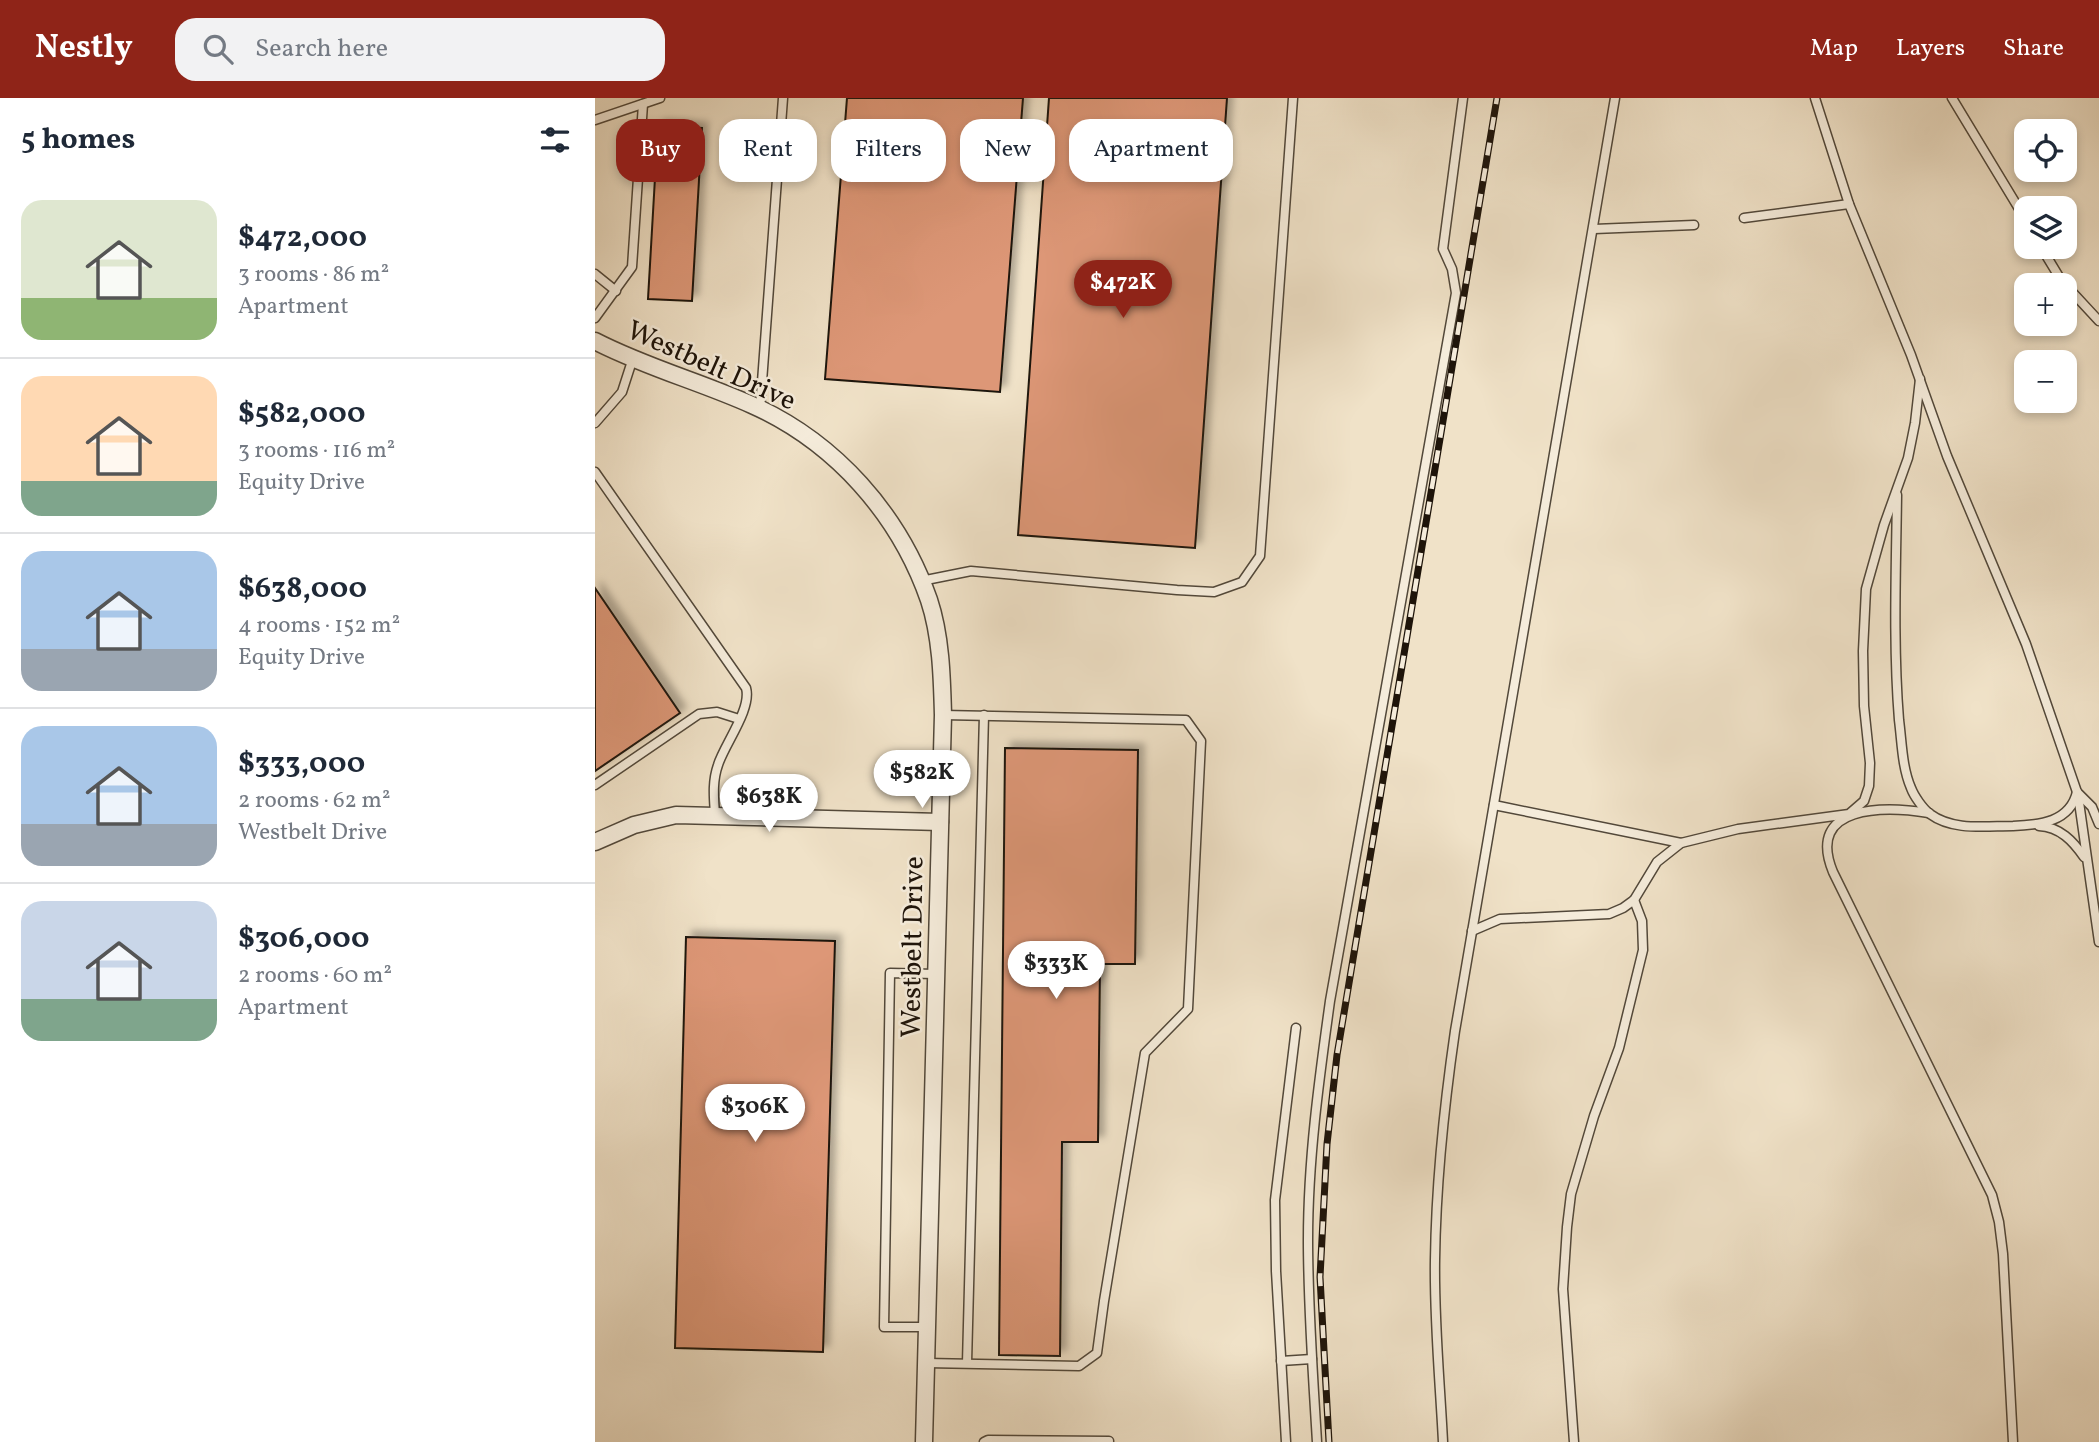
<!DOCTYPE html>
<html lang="en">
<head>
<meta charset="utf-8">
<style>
  :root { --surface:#fff; --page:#f2f2f3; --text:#1f2937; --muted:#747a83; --line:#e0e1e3; --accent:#8f2418 }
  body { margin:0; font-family:Vollkorn,serif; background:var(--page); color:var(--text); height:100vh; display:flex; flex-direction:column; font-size:26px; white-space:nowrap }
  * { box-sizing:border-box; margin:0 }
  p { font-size:23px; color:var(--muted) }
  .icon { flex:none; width:38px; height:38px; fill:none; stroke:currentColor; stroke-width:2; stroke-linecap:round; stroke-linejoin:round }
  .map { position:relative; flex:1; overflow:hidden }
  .side { display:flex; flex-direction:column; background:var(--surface); width:595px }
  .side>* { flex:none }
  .banner { position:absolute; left:21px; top:21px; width:665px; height:63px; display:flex; gap:14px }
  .buttons { position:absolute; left:1419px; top:21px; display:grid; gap:14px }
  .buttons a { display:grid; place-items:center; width:63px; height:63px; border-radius:14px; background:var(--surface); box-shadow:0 4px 10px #0003; font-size:35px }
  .price { position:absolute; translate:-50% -60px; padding:0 16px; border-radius:24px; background:#fff; color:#222; font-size:23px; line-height:46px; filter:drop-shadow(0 2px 4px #0008) }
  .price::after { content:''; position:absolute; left:50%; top:42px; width:21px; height:16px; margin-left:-10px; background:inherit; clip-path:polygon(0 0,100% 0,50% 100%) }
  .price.active { background:var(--accent); color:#fff }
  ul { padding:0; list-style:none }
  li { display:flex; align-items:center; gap:21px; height:175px; padding:0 21px }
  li+li { border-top:2px solid var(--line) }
  li span { display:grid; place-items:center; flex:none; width:196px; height:140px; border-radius:21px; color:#555 }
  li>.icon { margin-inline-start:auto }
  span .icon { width:84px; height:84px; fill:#fffc; stroke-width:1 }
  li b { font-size:30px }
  h2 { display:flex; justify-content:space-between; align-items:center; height:84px; padding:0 21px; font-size:30px }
  .tag { padding:0 24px; border-radius:21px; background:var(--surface); box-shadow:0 4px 10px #0003; font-size:24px; line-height:63px }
  .tag.active { background:var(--accent); color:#fff }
  header { display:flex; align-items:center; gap:42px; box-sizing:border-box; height:98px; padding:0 35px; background:var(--accent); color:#fff }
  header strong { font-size:33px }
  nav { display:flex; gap:38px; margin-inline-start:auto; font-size:24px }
  .search { width:490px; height:63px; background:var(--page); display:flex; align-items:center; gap:18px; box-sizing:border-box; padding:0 24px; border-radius:21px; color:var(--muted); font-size:26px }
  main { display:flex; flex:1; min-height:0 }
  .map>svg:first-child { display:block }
  .building { fill:#dd9777; stroke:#1e140a; stroke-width:2; filter:url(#shadow) }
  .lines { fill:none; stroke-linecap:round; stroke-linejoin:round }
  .lane-casing { stroke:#52483a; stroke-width:11 }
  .street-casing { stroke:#52483a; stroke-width:19 }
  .lane { stroke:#f5ecdb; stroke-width:8 }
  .street { stroke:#f5ecdb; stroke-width:16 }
  .rail-casing { stroke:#1e140a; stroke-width:7 }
  .rail { stroke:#f5ecdb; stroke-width:4.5; stroke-dasharray:13; stroke-linecap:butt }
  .labels { text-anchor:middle; stroke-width:5; stroke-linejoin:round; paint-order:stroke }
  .street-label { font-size:28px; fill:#1e140a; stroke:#f5ecdb }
</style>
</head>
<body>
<header>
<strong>Nestly</strong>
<div class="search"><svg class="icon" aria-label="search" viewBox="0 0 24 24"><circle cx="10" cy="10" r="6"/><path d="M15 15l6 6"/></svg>Search here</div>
<nav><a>Map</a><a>Layers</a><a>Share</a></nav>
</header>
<main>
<section class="side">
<h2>5 homes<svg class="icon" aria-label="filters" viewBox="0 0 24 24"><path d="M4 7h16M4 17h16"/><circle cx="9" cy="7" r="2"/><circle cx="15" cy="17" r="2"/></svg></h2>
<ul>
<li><span style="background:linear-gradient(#dfe7d0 70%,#8fb573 0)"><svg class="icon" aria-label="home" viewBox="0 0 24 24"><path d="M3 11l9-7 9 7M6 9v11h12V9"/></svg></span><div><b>$472,000</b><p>3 rooms · 86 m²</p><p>Apartment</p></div></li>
<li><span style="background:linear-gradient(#ffd9b3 75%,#7fa58c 0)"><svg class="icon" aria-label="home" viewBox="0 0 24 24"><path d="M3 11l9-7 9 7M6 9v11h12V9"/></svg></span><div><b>$582,000</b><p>3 rooms · 116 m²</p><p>Equity Drive</p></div></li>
<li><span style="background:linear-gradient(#a9c7e8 70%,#9aa5b1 0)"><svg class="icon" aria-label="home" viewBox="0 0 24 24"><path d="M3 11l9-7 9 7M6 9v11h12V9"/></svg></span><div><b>$638,000</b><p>4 rooms · 152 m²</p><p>Equity Drive</p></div></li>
<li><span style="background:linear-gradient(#a9c7e8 70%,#9aa5b1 0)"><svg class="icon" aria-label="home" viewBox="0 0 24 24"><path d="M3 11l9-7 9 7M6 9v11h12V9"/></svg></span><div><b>$333,000</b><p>2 rooms · 62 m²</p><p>Westbelt Drive</p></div></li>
<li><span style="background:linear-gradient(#c9d6e8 70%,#7fa58c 0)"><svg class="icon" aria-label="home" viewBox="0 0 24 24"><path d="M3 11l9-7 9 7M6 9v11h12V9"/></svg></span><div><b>$306,000</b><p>2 rooms · 60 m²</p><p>Apartment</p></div></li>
</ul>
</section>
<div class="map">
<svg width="1504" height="1344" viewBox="0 0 1504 1344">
  <defs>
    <filter id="shadow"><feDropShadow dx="6" dy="-6" stdDeviation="3.5" flood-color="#0004"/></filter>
  </defs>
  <rect width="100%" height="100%" fill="#f0e2c8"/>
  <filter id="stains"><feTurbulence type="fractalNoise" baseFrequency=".00286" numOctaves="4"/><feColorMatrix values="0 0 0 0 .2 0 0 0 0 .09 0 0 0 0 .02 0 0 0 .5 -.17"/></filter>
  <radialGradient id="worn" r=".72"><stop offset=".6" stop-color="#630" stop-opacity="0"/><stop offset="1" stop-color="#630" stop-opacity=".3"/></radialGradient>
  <!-- building -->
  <g class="building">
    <polygon points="252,0 428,0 405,294 230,281"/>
    <polygon points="454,0 632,0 600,450 423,437"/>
    <polygon points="63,28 107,30 97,203 53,201"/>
    <polygon points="0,490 85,615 0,673"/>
    <polygon points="410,650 543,652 540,866 505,866 503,1044 467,1044 465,1258 404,1257"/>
    <polygon points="91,839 240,843 228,1254 80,1250"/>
  </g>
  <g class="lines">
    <defs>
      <g id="lane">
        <polyline points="1220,0 1254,106 1316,257 1352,358 1431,546 1482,694 1497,709 1504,726"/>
        <polyline points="1357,0 1432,124"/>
        <polyline points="0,22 65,0"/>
        <polyline points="1149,120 1254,106"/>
        <polyline points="999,131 1099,127"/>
        <polyline points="1446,149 1466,182 1504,223"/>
        <polyline points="0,176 21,193"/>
        <polyline points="0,220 37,169 48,6"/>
        <polyline points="165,311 188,0"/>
        <polyline points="0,325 27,294 38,260"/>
        <path d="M0 374 151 590C157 611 129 647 123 667 117 684 119 700 120 717"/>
        <path d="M1302 397C1301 472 1298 547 1304 622 1307 645 1307 669 1316 690 1319 698 1328 711 1335 716 1358 733 1390 728 1418 728 1445 727 1475 724 1482 694"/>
        <polyline points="326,483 376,473 582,492 619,494 647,484 665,458 698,0"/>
        <polyline points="0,687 104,616 122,614 144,621"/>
        <polyline points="1483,697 1504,844"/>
        <polyline points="899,707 1086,745"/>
        <path d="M1334 715C1290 708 1210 706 1238 774L1397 1097 1404 1124 1408 1156 1418 1344"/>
        <path d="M1444 728C1465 729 1478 743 1489 759"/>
        <polyline points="877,833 905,821 1014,816 1028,810 1039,802 1062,764 1086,745 1143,731 1254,716 1269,703 1274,688 1275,665 1269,608 1268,553 1271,491 1289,427 1313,360 1320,325 1325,281"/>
        <polyline points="332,1229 289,1229 295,875 341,876"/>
        <polyline points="686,1263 717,1261"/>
        <polyline points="331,1265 484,1268 502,1255 509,1203 550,955 593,911 606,643 591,622 348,617"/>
        <polyline points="372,1265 389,617"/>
        <polyline points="389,1344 393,1342 514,1343"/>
        <polyline points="691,1344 681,1173 680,1102 701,930"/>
        <path d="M722 1344C718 1277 713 1209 713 1142 713 1062 724 982 735 903L861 195 857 171 848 151 868 0"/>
        <path d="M848 1344C845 1284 839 1223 840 1162 841 1085 849 1009 860 933L1020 0"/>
        <polyline points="979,1344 968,1191 972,1129 976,1096 999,1018 1024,950 1048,852 1047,823 1039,802"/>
      </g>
      <g id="street">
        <path d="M0 243C50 269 106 284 157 307 240 344 304 416 334 502 346 538 347 579 348 617L329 1344"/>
        <polyline points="0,744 39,727 81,717 345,724"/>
      </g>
    </defs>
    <!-- lane casing -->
    <use href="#lane" class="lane-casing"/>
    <!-- street casing -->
    <use href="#street" class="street-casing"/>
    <!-- lane -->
    <use href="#lane" class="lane"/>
    <!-- street -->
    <use href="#street" class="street"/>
    <defs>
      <polyline id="rail" points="734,1344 725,1179 732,1046 742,957 902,0"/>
    </defs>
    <!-- rail casing -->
    <use href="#rail" class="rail-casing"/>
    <!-- rail -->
    <use href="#rail" class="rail"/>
  </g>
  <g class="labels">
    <!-- street labels -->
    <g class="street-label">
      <text transform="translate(117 266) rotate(24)" y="10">Westbelt Drive</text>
      <text transform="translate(316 849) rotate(-89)" y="10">Westbelt Drive</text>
    </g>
  </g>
  <rect width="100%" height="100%" filter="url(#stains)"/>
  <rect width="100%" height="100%" fill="url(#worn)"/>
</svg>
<div class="buttons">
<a><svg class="icon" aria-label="locate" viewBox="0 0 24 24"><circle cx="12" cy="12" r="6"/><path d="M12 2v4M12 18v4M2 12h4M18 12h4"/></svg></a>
<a><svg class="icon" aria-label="layers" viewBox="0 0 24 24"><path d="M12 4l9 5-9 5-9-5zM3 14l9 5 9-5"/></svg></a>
<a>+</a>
<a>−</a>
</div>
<b class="price active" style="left:528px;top:222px">$472K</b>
<b class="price" style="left:327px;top:712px">$582K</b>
<b class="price" style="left:174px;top:736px">$638K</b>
<b class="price" style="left:461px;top:903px">$333K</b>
<b class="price" style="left:160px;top:1046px">$306K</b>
<div class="banner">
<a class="tag active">Buy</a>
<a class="tag">Rent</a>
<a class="tag">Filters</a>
<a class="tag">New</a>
<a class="tag">Apartment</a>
</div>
</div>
</main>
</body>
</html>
